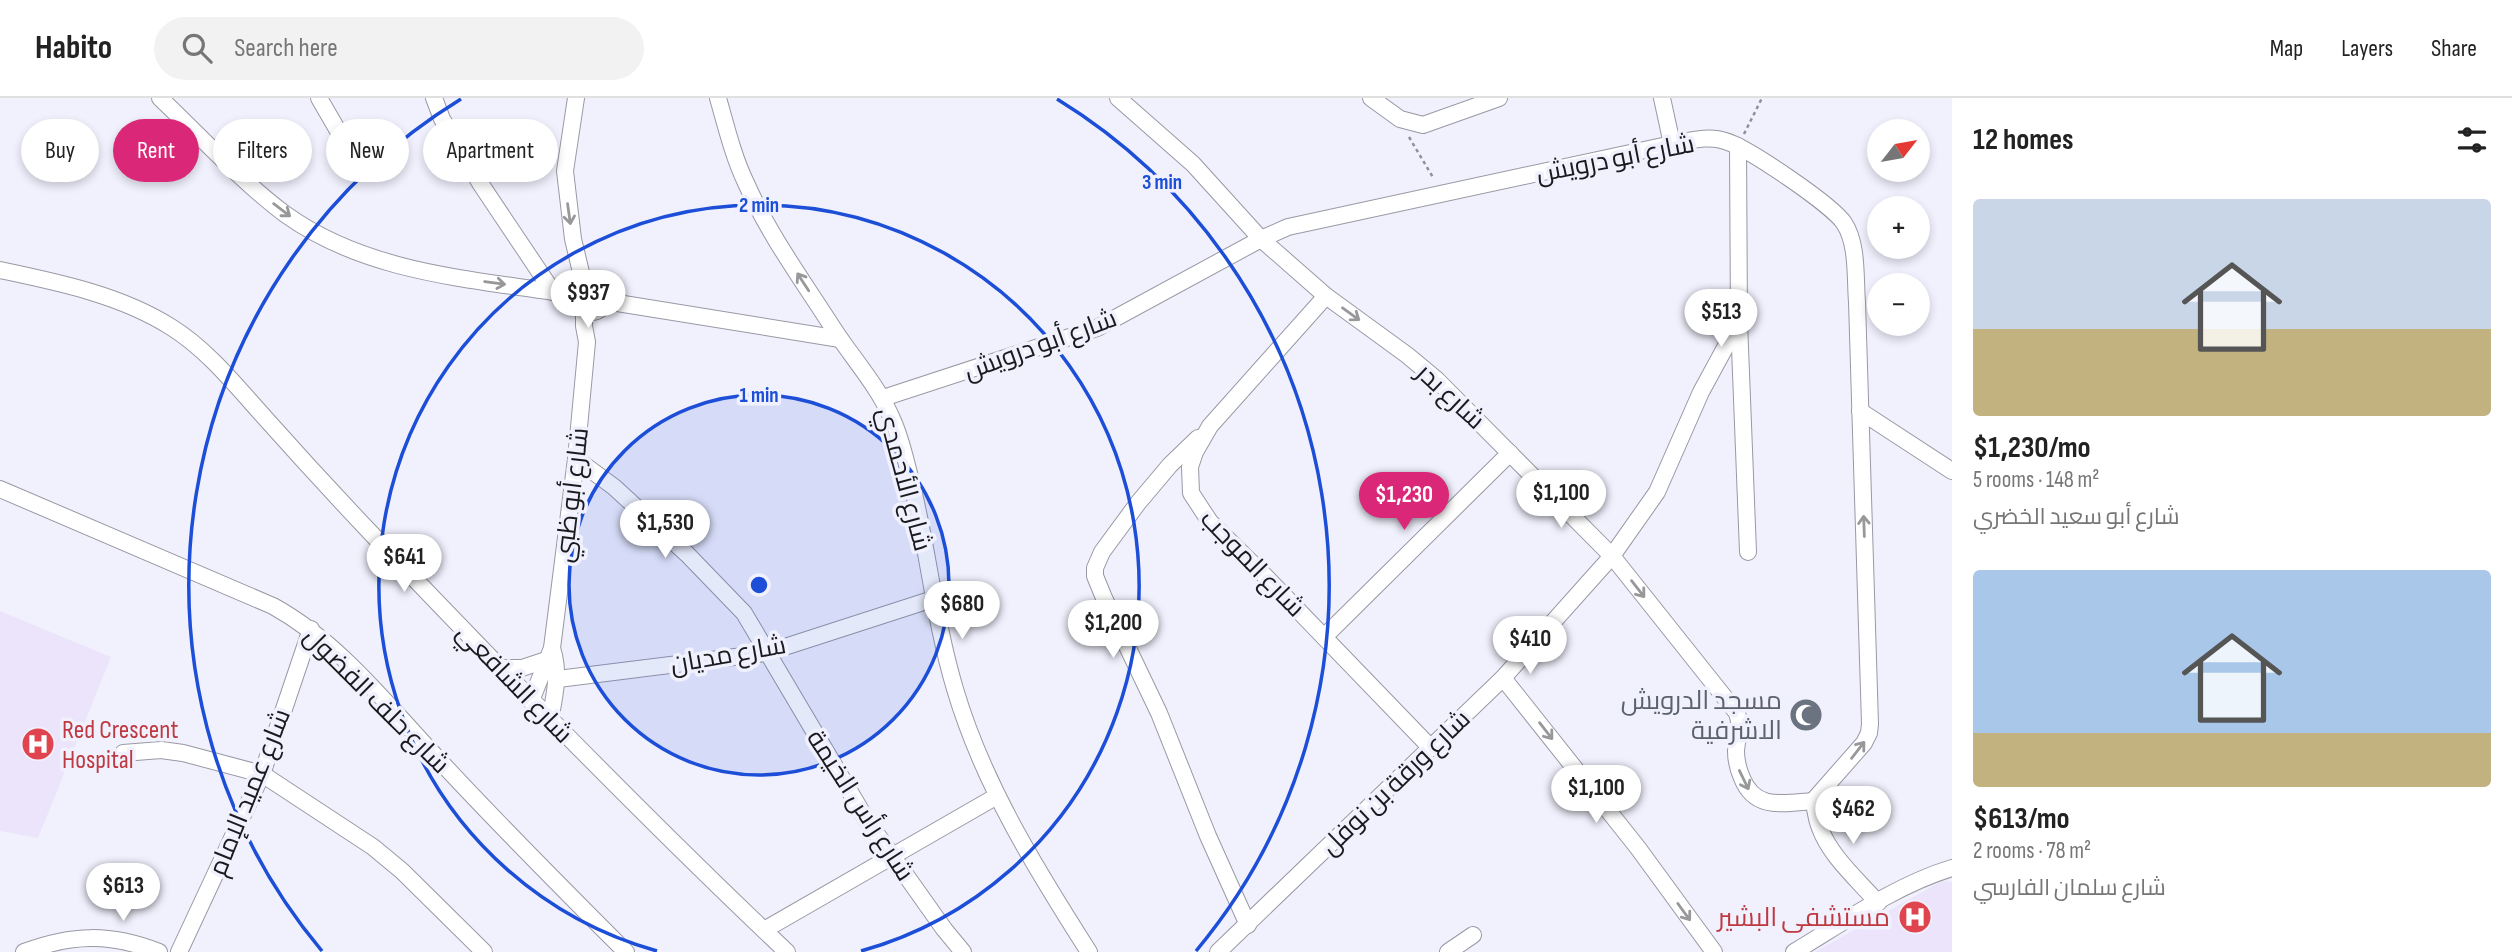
<!DOCTYPE html>
<html lang="en">
<head>
<meta charset="utf-8">
<style>
  :root { --surface:#fff; --page:#f2f2f2; --text:#222; --muted:#767676; --line:#e0e0e0; --accent:#db2777 }
  body { margin:0; font-family:"Sofia Sans Condensed",Cairo,sans-serif; background:var(--page); color:var(--text); height:100vh; display:flex; flex-direction:column; font-size:26px; white-space:nowrap }
  * { box-sizing:border-box; margin:0 }
  p { font-size:23px; color:var(--muted) }
  .icon { flex:none; width:38px; height:38px; fill:none; stroke:currentColor; stroke-width:2; stroke-linecap:round; stroke-linejoin:round }
  .map { position:relative; flex:1; overflow:hidden }
  .panel { display:flex; flex-direction:column; background:var(--surface); width:560px }
  .panel>* { flex:none }
  .banner { position:absolute; left:21px; top:21px; width:665px; height:63px; display:flex; gap:14px }
  .needle { width:46px; rotate:59deg }
  .tools { position:absolute; left:1867px; top:21px; display:grid; gap:14px }
  .tools a { display:grid; place-items:center; width:63px; height:63px; border-radius:50%; background:var(--surface); box-shadow:0 4px 10px #0003; font-size:35px }
  .price { position:absolute; translate:-50% -60px; padding:0 16px; border-radius:24px; background:#fff; color:#222; font-size:23px; line-height:46px; filter:drop-shadow(0 2px 4px #0008) }
  .price::after { content:''; position:absolute; left:50%; top:42px; width:21px; height:16px; margin-left:-10px; background:inherit; clip-path:polygon(0 0,100% 0,50% 100%) }
  .price.active { background:var(--accent); color:#fff }
  ul { padding:0; list-style:none }
  li { display:grid; align-content:center; gap:14px; height:371px; padding:0 21px }
  li span { display:grid; place-items:center; height:217px; border-radius:7px; color:#555 }
  li>.icon { margin-inline-start:auto }
  span .icon { width:126px; height:126px; fill:#fffc; stroke-width:1 }
  li b { font-size:30px }
  h2 { display:flex; justify-content:space-between; align-items:center; height:84px; padding:0 21px; font-size:30px }
  .pill { padding:0 24px; border-radius:32px; background:var(--surface); box-shadow:0 4px 10px #0003; font-size:24px; line-height:63px }
  .pill.active { background:var(--accent); color:#fff }
  header { display:flex; align-items:center; gap:42px; box-sizing:border-box; height:98px; padding:0 35px; background:var(--surface); border-bottom:2px solid var(--line) }
  header strong { font-size:33px }
  nav { display:flex; gap:38px; margin-inline-start:auto; font-size:24px }
  .search { width:490px; height:63px; background:var(--page); display:flex; align-items:center; gap:18px; box-sizing:border-box; padding:0 24px; border-radius:38px; color:var(--muted); font-size:26px }
  main { display:flex; flex:1; min-height:0 }
  .map>svg:first-child { display:block }
  .medical { fill:#ebe4fa }
  .lines { fill:none; stroke-linecap:round; stroke-linejoin:round }
  .minor-casing { stroke:#9899a4; stroke-width:18 }
  .path { stroke:#8f9099; stroke-width:2.5; stroke-dasharray:3.5 3.5; stroke-linecap:butt }
  .minor { stroke:#fff; stroke-width:16 }
  .oneway { stroke:#98989a }
  .ring { fill:none; stroke:#1d4ed8; stroke-width:3.5 }
  .labels { text-anchor:middle; stroke-width:7; stroke-linejoin:round; paint-order:stroke }
  .street-label { font-size:26px; fill:#191a1e; stroke:#f0f1fd }
  .worship-label { font-size:26px; fill:#5b616d; stroke:#f0f1fd; text-anchor:end }
  .health-label { font-size:26px; fill:#be3a42; stroke:#f0f1fd; text-anchor:start }
  .centre { fill:#1d4ed8; stroke:#f0f1fd; stroke-width:3.5 }
  .ring-label { font-size:21px; text-anchor:middle; font-weight:bold; fill:#1d4ed8; stroke:#f0f1fd; stroke-width:7; stroke-linejoin:round; paint-order:stroke }
</style>
</head>
<body>
<header>
<strong>Habito</strong>
<div class="search"><svg class="icon" aria-label="search" viewBox="0 0 24 24"><circle cx="10" cy="10" r="6"/><path d="M15 15l6 6"/></svg>Search here</div>
<nav><a>Map</a><a>Layers</a><a>Share</a></nav>
</header>
<main>
<div class="map">
<svg width="1952" height="854" viewBox="0 0 1952 854">
  <rect width="100%" height="100%" fill="#f0f1fd"/>
  <!-- medical -->
  <g class="medical">
    <polygon points="0,513 111,559 38,740 0,733"/>
    <polygon points="1942,783 1952,784 1952,854 1815,854"/>
  </g>
  <g class="lines">
    <defs>
      <g id="minor">
        <path d="M160 0C199 37 242 84 285 116 371 178 479 181 579 198"/>
        <polyline points="319,0 348,50"/>
        <polyline points="434,0 442,21 480,85 553,194"/>
        <polyline points="576,0 565,73 573,141 585,191"/>
        <path d="M718 0C726 28 733 58 746 85 769 137 803 183 833 230 853 261 879 289 893 323 901 341 905 360 910 379 928 449 934 521 955 591 983 686 1036 771 1089 854"/>
        <path d="M1118 0 1193 66 1261 141 1326 198 1407 257 1437 282 1612 458 1737 615C1742 629 1737 639 1736 653 1736 663 1738 671 1742 680 1755 713 1784 705 1813 703"/>
        <polyline points="1371,0 1400,21 1423,27 1499,0"/>
        <polyline points="1662,0 1672,46"/>
        <polyline points="1738,48 1739,224 1748,454"/>
        <path d="M0 172C57 184 121 197 171 229 208 252 237 289 266 321 299 358 333 395 367 431 504 575 642 717 787 854"/>
        <circle cx="592" cy="201" r="13"/>
        <polyline points="1326,198 1210,328 1195,354 1190,369 1191,395 1210,424 1266,479 1431,650"/>
        <polyline points="605,203 840,241"/>
        <path d="M883 300 1097 230 1261 141 1288 129 1672 46C1689 43 1709 37 1725 43 1747 49 1832 107 1844 125 1858 146 1855 180 1857 204L1870 626 1869 635 1864 645 1813 703"/>
        <polyline points="1860,313 1952,373"/>
        <polyline points="1198,340 1170,367 1138,405 1102,454 1095,470 1095,478 1104,500 1159,615 1208,738 1248,827"/>
        <polyline points="576,361 614,389 687,456 744,515 866,721 944,831 963,854"/>
        <path d="M0 391 273 508C340 545 388 608 440 663 500 728 563 791 626 854"/>
        <polyline points="1324,539 1510,355"/>
        <polyline points="499,570 522,570 546,562"/>
        <polyline points="1503,580 1638,750 1714,854"/>
        <polyline points="558,581 766,555 933,501"/>
        <polyline points="531,603 552,550 576,361 587,244 584,228 584,211"/>
        <path d="M550 622C555 596 560 575 552 550"/>
        <polyline points="123,655 161,652 183,655 262,676 373,749 402,773 484,854"/>
        <path d="M1813 703C1816 712 1816 721 1820 730 1830 758 1858 782 1878 805"/>
        <polyline points="764,832 997,698"/>
        <path d="M24 854C72 836 110 835 159 854"/>
        <polyline points="179,854 262,676 311,531"/>
        <polyline points="1218,854 1503,580 1612,458 1657,394 1701,294 1739,224"/>
        <polyline points="1448,854 1473,837"/>
        <path d="M1794 854C1844 824 1896 787 1952 770"/>
      </g>
    </defs>
    <!-- minor casing -->
    <use href="#minor" class="minor-casing"/>
    <!-- path -->
    <g class="path">
      <polyline points="1744,36 1762,0"/>
      <polyline points="1409,39 1434,81"/>
    </g>
    <!-- minor -->
    <use href="#minor" class="minor"/>
  </g>
  <!-- one-way arrows -->
  <defs><path id="oneway-shaft" d="M-6 0H5M1.5-3L5.5 0L1.5 3" fill="none" stroke-width="1.6" stroke-linecap="round" stroke-linejoin="round" transform="scale(1.75)"/></defs>
  <g class="oneway">
    <use href="#oneway-shaft" transform="translate(282 112) rotate(37)"/>
    <use href="#oneway-shaft" transform="translate(569 116) rotate(82)"/>
    <use href="#oneway-shaft" transform="translate(803 184) rotate(-123)"/>
    <use href="#oneway-shaft" transform="translate(495 185) rotate(8)"/>
    <use href="#oneway-shaft" transform="translate(1351 216) rotate(36)"/>
    <use href="#oneway-shaft" transform="translate(1864 428) rotate(-92)"/>
    <use href="#oneway-shaft" transform="translate(1638 491) rotate(52)"/>
    <use href="#oneway-shaft" transform="translate(1546 633) rotate(52)"/>
    <use href="#oneway-shaft" transform="translate(1858 652) rotate(-52)"/>
    <use href="#oneway-shaft" transform="translate(1744 682) rotate(64)"/>
    <use href="#oneway-shaft" transform="translate(1684 814) rotate(54)"/>
  </g>
  <!-- distance rings -->
  <circle cx="759" cy="487" r="190" fill="#1d4ed8" fill-opacity=".12"/>
  <g class="ring">
    <circle cx="759" cy="487" r="190"/>
    <path d="M657 853A380 380 0 1 1 861 853"/>
    <path d="M322 853A570 570 0 0 1 461 1M1057 1A570 570 0 0 1 1196 853"/>
  </g>
  <!-- icons -->
  <defs>
    <symbol id="mosque-disc" viewBox="-11 -11 22 22"><circle r="9.5" fill="#6b7280" stroke="#f0f1fd"/><path d="M3.5-4.9A6 6 0 1 0 3.5 4.9A5 5 0 1 1 3.5-4.9Z" fill="#fff"/></symbol>
    <symbol id="hospital-disc" viewBox="-11 -11 22 22"><circle r="9.5" fill="#e0444e" stroke="#f0f1fd"/><path d="M-5-5h3v3.5h4V-5h3V5h-3V1.5h-4V5h-3Z" fill="#fff"/></symbol>
  </defs>
  <g fill-rule="evenodd">
    <use href="#mosque-disc" x="1787" y="598" width="38" height="38"/>
    <use href="#hospital-disc" x="19" y="627" width="38" height="38"/>
    <use href="#hospital-disc" x="1896" y="800" width="38" height="38"/>
  </g>
  <g class="labels">
    <!-- street labels -->
    <g class="street-label">
      <text transform="translate(1615 60) rotate(-11)" y="9">شارع أبو درويش</text>
      <text transform="translate(1040 246) rotate(-20)" y="9">شارع أبو درويش</text>
      <text transform="translate(1451 298) rotate(43)" y="9">شارع بدر</text>
      <text transform="translate(905 381) rotate(75)" y="9">شارع الأحمدي</text>
      <text transform="translate(571 397) rotate(-83)" y="9">شارع أبو ظبي</text>
      <text transform="translate(1253 465) rotate(46)" y="9">شارع الموجب</text>
      <text transform="translate(728 556) rotate(-10)" y="9">شارع مديان</text>
      <text transform="translate(515 585) rotate(46)" y="9">شارع الشافعي</text>
      <text transform="translate(377 602) rotate(45)" y="9">شارع حلف الفضول</text>
      <text transform="translate(1395 684) rotate(-44)" y="9">شارع ورقة بن نوفل</text>
      <text transform="translate(249 694) rotate(-68)" y="9">شارع عميد الإمام</text>
      <text transform="translate(861 707) rotate(57)" y="9">شارع رأس الخيمة</text>
    </g>
    <!-- worship labels -->
    <g class="worship-label">
      <text x="1782" y="611">مسجد الدرويش<tspan x="1782" dy="30">الاشرفية</tspan></text>
    </g>
    <!-- health labels -->
    <g class="health-label">
      <text x="62" y="640">Red Crescent<tspan x="62" dy="30">Hospital</tspan></text>
      <text x="1890" y="828" text-anchor="end">مستشفى البشير</text>
    </g>
  </g>
  <circle cx="759" cy="487" r="10" class="centre"/>
  <g class="ring-label">
    <text x="1162" y="91">3 min</text>
    <text x="759" y="114">2 min</text>
    <text x="759" y="304">1 min</text>
  </g>
</svg>
<div class="tools">
<a><svg class="needle" viewBox="-14 -14 28 28"><path d="M0-13l5 13h-10z" fill="#e53935"/><path d="M0 13l5-13h-10z" fill="#767676"/></svg></a>
<a>+</a>
<a>−</a>
</div>
<b class="price" style="left:588px;top:232px">$937</b>
<b class="price" style="left:1721px;top:251px">$513</b>
<b class="price" style="left:1561px;top:432px">$1,100</b>
<b class="price active" style="left:1404px;top:434px">$1,230</b>
<b class="price" style="left:665px;top:462px">$1,530</b>
<b class="price" style="left:404px;top:496px">$641</b>
<b class="price" style="left:962px;top:543px">$680</b>
<b class="price" style="left:1113px;top:562px">$1,200</b>
<b class="price" style="left:1530px;top:578px">$410</b>
<b class="price" style="left:1596px;top:727px">$1,100</b>
<b class="price" style="left:1853px;top:748px">$462</b>
<b class="price" style="left:123px;top:825px">$613</b>
<div class="banner">
<a class="pill">Buy</a>
<a class="pill active">Rent</a>
<a class="pill">Filters</a>
<a class="pill">New</a>
<a class="pill">Apartment</a>
</div>
</div>
<section class="panel">
<h2>12 homes<svg class="icon" aria-label="filters" viewBox="0 0 24 24"><path d="M4 7h16M4 17h16"/><circle cx="9" cy="7" r="2"/><circle cx="15" cy="17" r="2"/></svg></h2>
<ul>
<li><span style="background:linear-gradient(#c9d6e8 60%,#c2b280 0)"><svg class="icon" aria-label="home" viewBox="0 0 24 24"><path d="M3 11l9-7 9 7M6 9v11h12V9"/></svg></span><div><b>$1,230/mo</b><p>5 rooms · 148 m²</p><p>شارع أبو سعيد الخضري</p></div></li>
<li><span style="background:linear-gradient(#a9c7e8 75%,#c2b280 0)"><svg class="icon" aria-label="home" viewBox="0 0 24 24"><path d="M3 11l9-7 9 7M6 9v11h12V9"/></svg></span><div><b>$613/mo</b><p>2 rooms · 78 m²</p><p>شارع سلمان الفارسي</p></div></li>
</ul>
</section>
</main>
</body>
</html>
